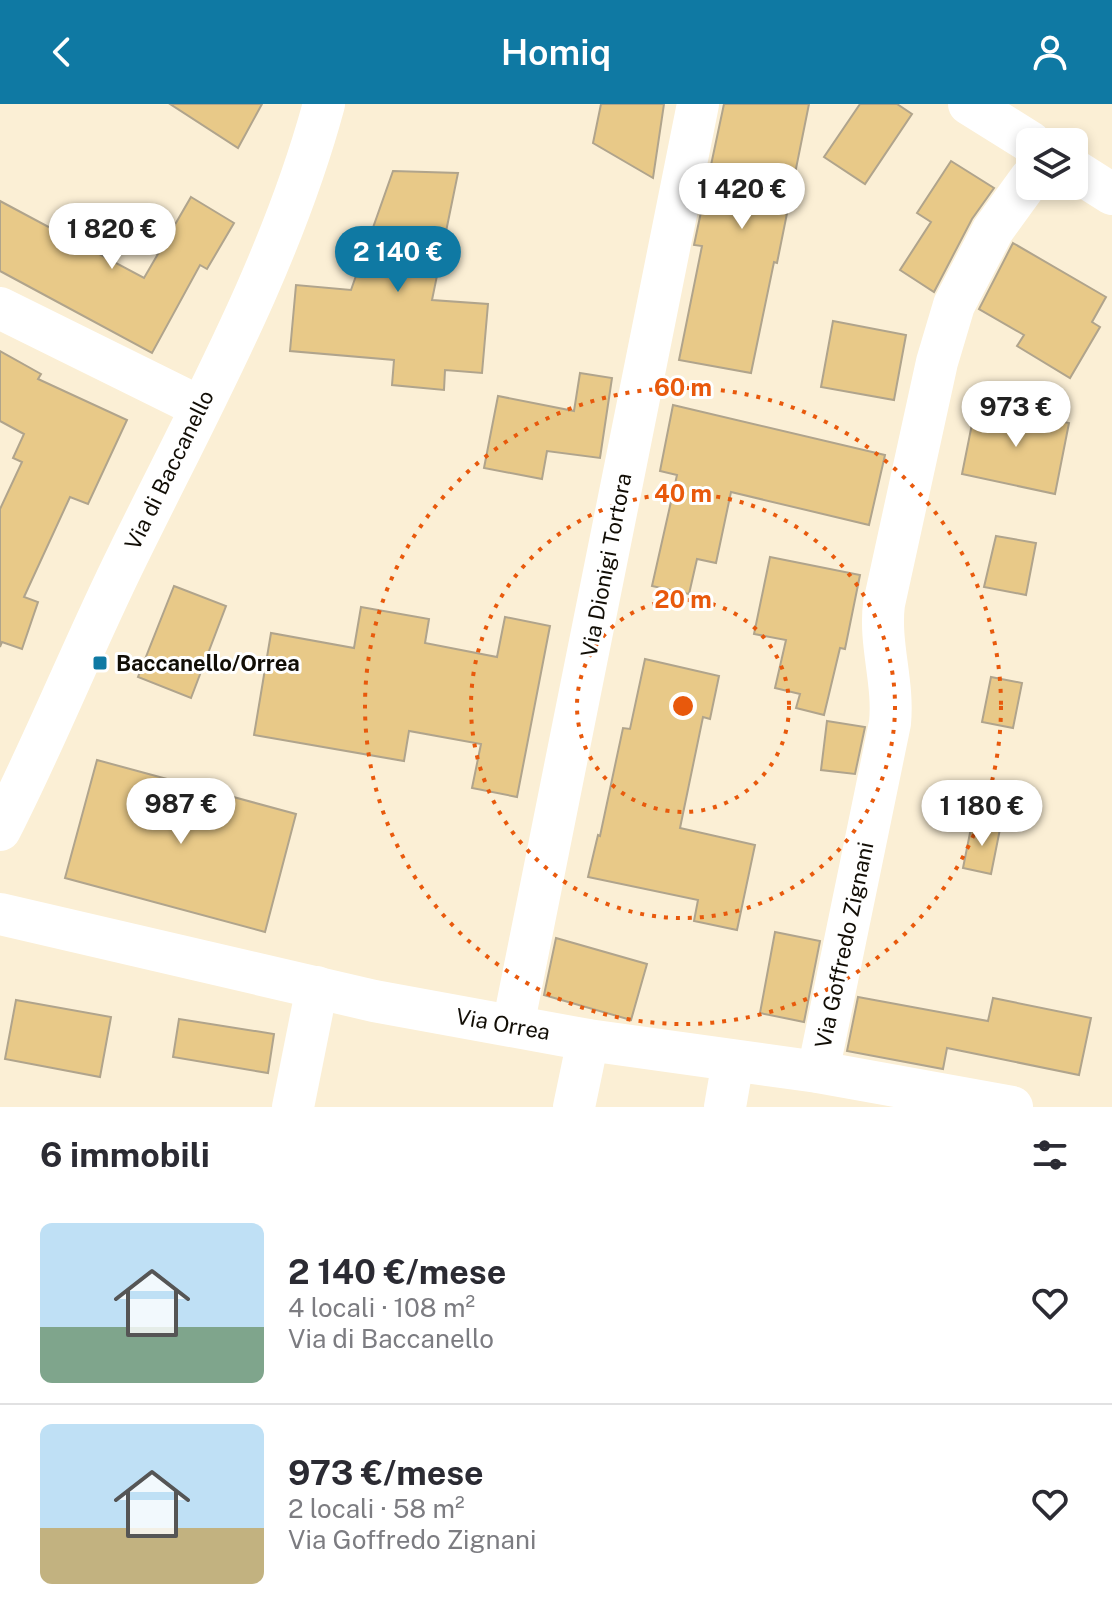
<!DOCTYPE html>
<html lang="it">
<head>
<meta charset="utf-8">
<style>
  :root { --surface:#fff; --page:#f2f2f3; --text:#2b2b33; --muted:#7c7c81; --line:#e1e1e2; --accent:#0f79a3 }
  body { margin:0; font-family:"Public Sans",sans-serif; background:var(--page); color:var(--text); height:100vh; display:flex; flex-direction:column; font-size:30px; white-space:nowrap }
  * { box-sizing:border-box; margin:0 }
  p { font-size:26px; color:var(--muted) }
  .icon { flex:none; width:44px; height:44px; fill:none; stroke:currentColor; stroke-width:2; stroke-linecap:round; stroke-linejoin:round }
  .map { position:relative; height:1003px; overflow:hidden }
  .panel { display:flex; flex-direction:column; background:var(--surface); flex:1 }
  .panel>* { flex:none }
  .buttons { position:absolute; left:1016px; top:24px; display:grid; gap:16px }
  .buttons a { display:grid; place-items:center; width:72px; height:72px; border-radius:12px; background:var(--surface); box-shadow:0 4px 12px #0003; font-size:40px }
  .price { position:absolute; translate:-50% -68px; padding:0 18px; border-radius:28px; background:#fff; color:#222; font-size:26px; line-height:52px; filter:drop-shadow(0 2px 4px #0008) }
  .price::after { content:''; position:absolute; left:50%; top:48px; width:24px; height:18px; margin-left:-12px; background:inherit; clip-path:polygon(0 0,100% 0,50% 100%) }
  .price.active { background:var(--accent); color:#fff }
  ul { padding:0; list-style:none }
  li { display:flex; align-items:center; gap:24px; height:200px; padding:0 40px }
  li+li { border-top:2px solid var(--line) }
  li span { display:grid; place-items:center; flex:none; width:224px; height:160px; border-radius:12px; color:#555 }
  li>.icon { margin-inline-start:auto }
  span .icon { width:96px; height:96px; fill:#fffc; stroke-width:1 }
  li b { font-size:34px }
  h2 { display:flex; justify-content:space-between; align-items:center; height:96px; padding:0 40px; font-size:34px }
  header { display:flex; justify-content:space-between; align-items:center; height:104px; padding:0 40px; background:var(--accent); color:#fff; font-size:36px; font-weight:600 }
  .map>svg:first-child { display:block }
  .building { fill:#e8c988; stroke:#b0a48c; stroke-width:2 }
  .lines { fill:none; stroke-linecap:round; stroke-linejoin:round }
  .minor { stroke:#fff; stroke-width:42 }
  .ring { fill:none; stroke:#e8590c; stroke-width:4; stroke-dasharray:4 8 }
  .poi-dot { fill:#0f79a3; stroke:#fff; stroke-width:3 }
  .labels { text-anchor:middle; stroke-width:6; stroke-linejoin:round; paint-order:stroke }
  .street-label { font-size:22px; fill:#120e06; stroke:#fff }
  .poi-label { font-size:22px; font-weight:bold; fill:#120e06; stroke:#fff; text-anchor:start }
  .centre { fill:#e8590c; stroke:#fff; stroke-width:4 }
  .ring-label { font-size:24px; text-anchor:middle; font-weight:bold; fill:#e8590c; stroke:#fff; stroke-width:6; stroke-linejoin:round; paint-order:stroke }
</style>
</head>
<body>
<header><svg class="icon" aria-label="back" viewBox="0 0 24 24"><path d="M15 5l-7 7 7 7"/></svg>Homiq<svg class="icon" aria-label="person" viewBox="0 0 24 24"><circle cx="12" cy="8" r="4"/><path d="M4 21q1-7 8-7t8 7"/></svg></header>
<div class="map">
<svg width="1112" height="1003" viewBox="0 0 1112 1003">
  <rect width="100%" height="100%" fill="#fbefd5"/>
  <!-- building -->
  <g class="building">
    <polygon points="170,0 262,0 238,44"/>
    <polygon points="601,0 664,0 653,74 593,39"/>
    <polygon points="724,0 809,0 777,159 774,158 751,269 679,256 702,142 694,141"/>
    <polygon points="860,0 897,0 912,10 865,80 824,53"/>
    <polygon points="951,57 994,84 972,115 934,188 900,166 931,118 917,109"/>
    <polygon points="393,67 458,69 432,196 488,200 482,269 445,266 444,286 392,281 394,256 290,247 296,181 351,186"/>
    <polygon points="191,93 234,119 207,165 200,161 152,249 0,167 0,97 144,174"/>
    <polygon points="1013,139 1106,193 1092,218 1100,223 1070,274 1017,242 1024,231 979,205"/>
    <polygon points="833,217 906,231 894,296 821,283"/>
    <polygon points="0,247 41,270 38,275 127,316 88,400 70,393 24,493 38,498 22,545 2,538 0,543 0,405 22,358 13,354 24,330 0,317"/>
    <polygon points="580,269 612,274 600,354 547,347 542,375 484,364 498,292 574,307"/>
    <polygon points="976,300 1069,319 1055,390 962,370"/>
    <polygon points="673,301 885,351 869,421 731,388 716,459 697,455 689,490 652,482 677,371 660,367"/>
    <polygon points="996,432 1036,439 1026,491 984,483"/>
    <polygon points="770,453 860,471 845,545 840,544 824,611 796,604 800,590 775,584 786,536 754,530"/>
    <polygon points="174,482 226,502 191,594 138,573"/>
    <polygon points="361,503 429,515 425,539 497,553 505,513 550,522 517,693 472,684 481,640 409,627 404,657 254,631 271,529 354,544"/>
    <polygon points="645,555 719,572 710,615 703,613 680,724 755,741 737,826 694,817 698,796 588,773 598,731 600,732 623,624 630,625"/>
    <polygon points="991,573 1022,579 1013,624 982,618"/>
    <polygon points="827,617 865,623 855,670 821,666"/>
    <polygon points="97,656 296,710 265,828 65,774"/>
    <polygon points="972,719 1000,725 991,770 963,764"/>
    <polygon points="775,828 820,837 804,918 760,909"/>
    <polygon points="556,834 647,860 631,916 544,891"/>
    <polygon points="858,893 988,917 993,894 1091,914 1079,971 947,944 943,965 847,947"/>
    <polygon points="16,896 111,913 100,973 5,955"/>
    <polygon points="179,915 274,930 268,969 173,953"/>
  </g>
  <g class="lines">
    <!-- minor -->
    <g class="minor">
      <polyline points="969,0 1030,38"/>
      <polyline points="1074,66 1112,90"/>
      <polyline points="0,204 200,303"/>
      <path d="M0 726C46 636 83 542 128 451 200 304 281 159 324 0"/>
      <polyline points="0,810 374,897 588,936 818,968 1012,1003"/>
      <polyline points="513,922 698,0"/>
      <path d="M818 968 890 619C894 578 879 540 884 500L937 258 954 201 993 126 1030 75"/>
      <polyline points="293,1003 317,883"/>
      <polyline points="574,1003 588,936"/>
      <polyline points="725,1003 733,957"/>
    </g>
  </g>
  <!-- distance rings -->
  <g class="ring">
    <circle cx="683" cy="602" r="106"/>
    <circle cx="683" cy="602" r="212"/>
    <circle cx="683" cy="602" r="318"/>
  </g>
  <!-- markers -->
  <rect class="poi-dot" x="92" y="551" width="16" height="16" rx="4"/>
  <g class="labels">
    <!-- street labels -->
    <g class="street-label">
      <text transform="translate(169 366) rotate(-64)" y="8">Via di Baccanello</text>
      <text transform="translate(606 461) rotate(-79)" y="8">Via Dionigi Tortora</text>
      <text transform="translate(844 841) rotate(-78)" y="8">Via Goffredo Zignani</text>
      <text transform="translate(503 920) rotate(10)" y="8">Via Orrea</text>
    </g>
    <!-- poi labels -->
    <g class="poi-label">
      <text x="116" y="567">Baccanello/Orrea</text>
    </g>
  </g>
  <circle cx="683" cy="602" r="12" class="centre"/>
  <g class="ring-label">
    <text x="683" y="292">60 m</text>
    <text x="683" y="398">40 m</text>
    <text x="683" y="504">20 m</text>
  </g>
</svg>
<div class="buttons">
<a><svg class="icon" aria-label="layers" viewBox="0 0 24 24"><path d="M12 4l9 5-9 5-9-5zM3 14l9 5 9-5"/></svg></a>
</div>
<b class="price" style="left:742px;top:127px">1 420 €</b>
<b class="price" style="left:112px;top:167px">1 820 €</b>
<b class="price active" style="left:398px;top:190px">2 140 €</b>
<b class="price" style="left:1016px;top:345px">973 €</b>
<b class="price" style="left:181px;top:742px">987 €</b>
<b class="price" style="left:982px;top:744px">1 180 €</b>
</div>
<section class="panel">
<h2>6 immobili<svg class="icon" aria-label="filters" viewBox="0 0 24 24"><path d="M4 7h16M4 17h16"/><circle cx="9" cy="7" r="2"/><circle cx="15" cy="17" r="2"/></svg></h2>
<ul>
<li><span style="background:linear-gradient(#bfe0f5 65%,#7fa58c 0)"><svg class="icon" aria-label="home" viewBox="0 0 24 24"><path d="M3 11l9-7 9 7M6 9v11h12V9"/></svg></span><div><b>2 140 €/mese</b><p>4 locali · 108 m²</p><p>Via di Baccanello</p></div><svg class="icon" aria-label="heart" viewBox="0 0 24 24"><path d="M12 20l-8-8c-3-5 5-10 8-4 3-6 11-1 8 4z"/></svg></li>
<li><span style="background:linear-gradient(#bfe0f5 65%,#c2b280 0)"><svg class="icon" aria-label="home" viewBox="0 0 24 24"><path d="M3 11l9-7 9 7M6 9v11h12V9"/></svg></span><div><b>973 €/mese</b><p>2 locali · 58 m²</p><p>Via Goffredo Zignani</p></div><svg class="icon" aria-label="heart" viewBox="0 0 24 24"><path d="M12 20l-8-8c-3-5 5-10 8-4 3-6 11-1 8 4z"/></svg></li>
</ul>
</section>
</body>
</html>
